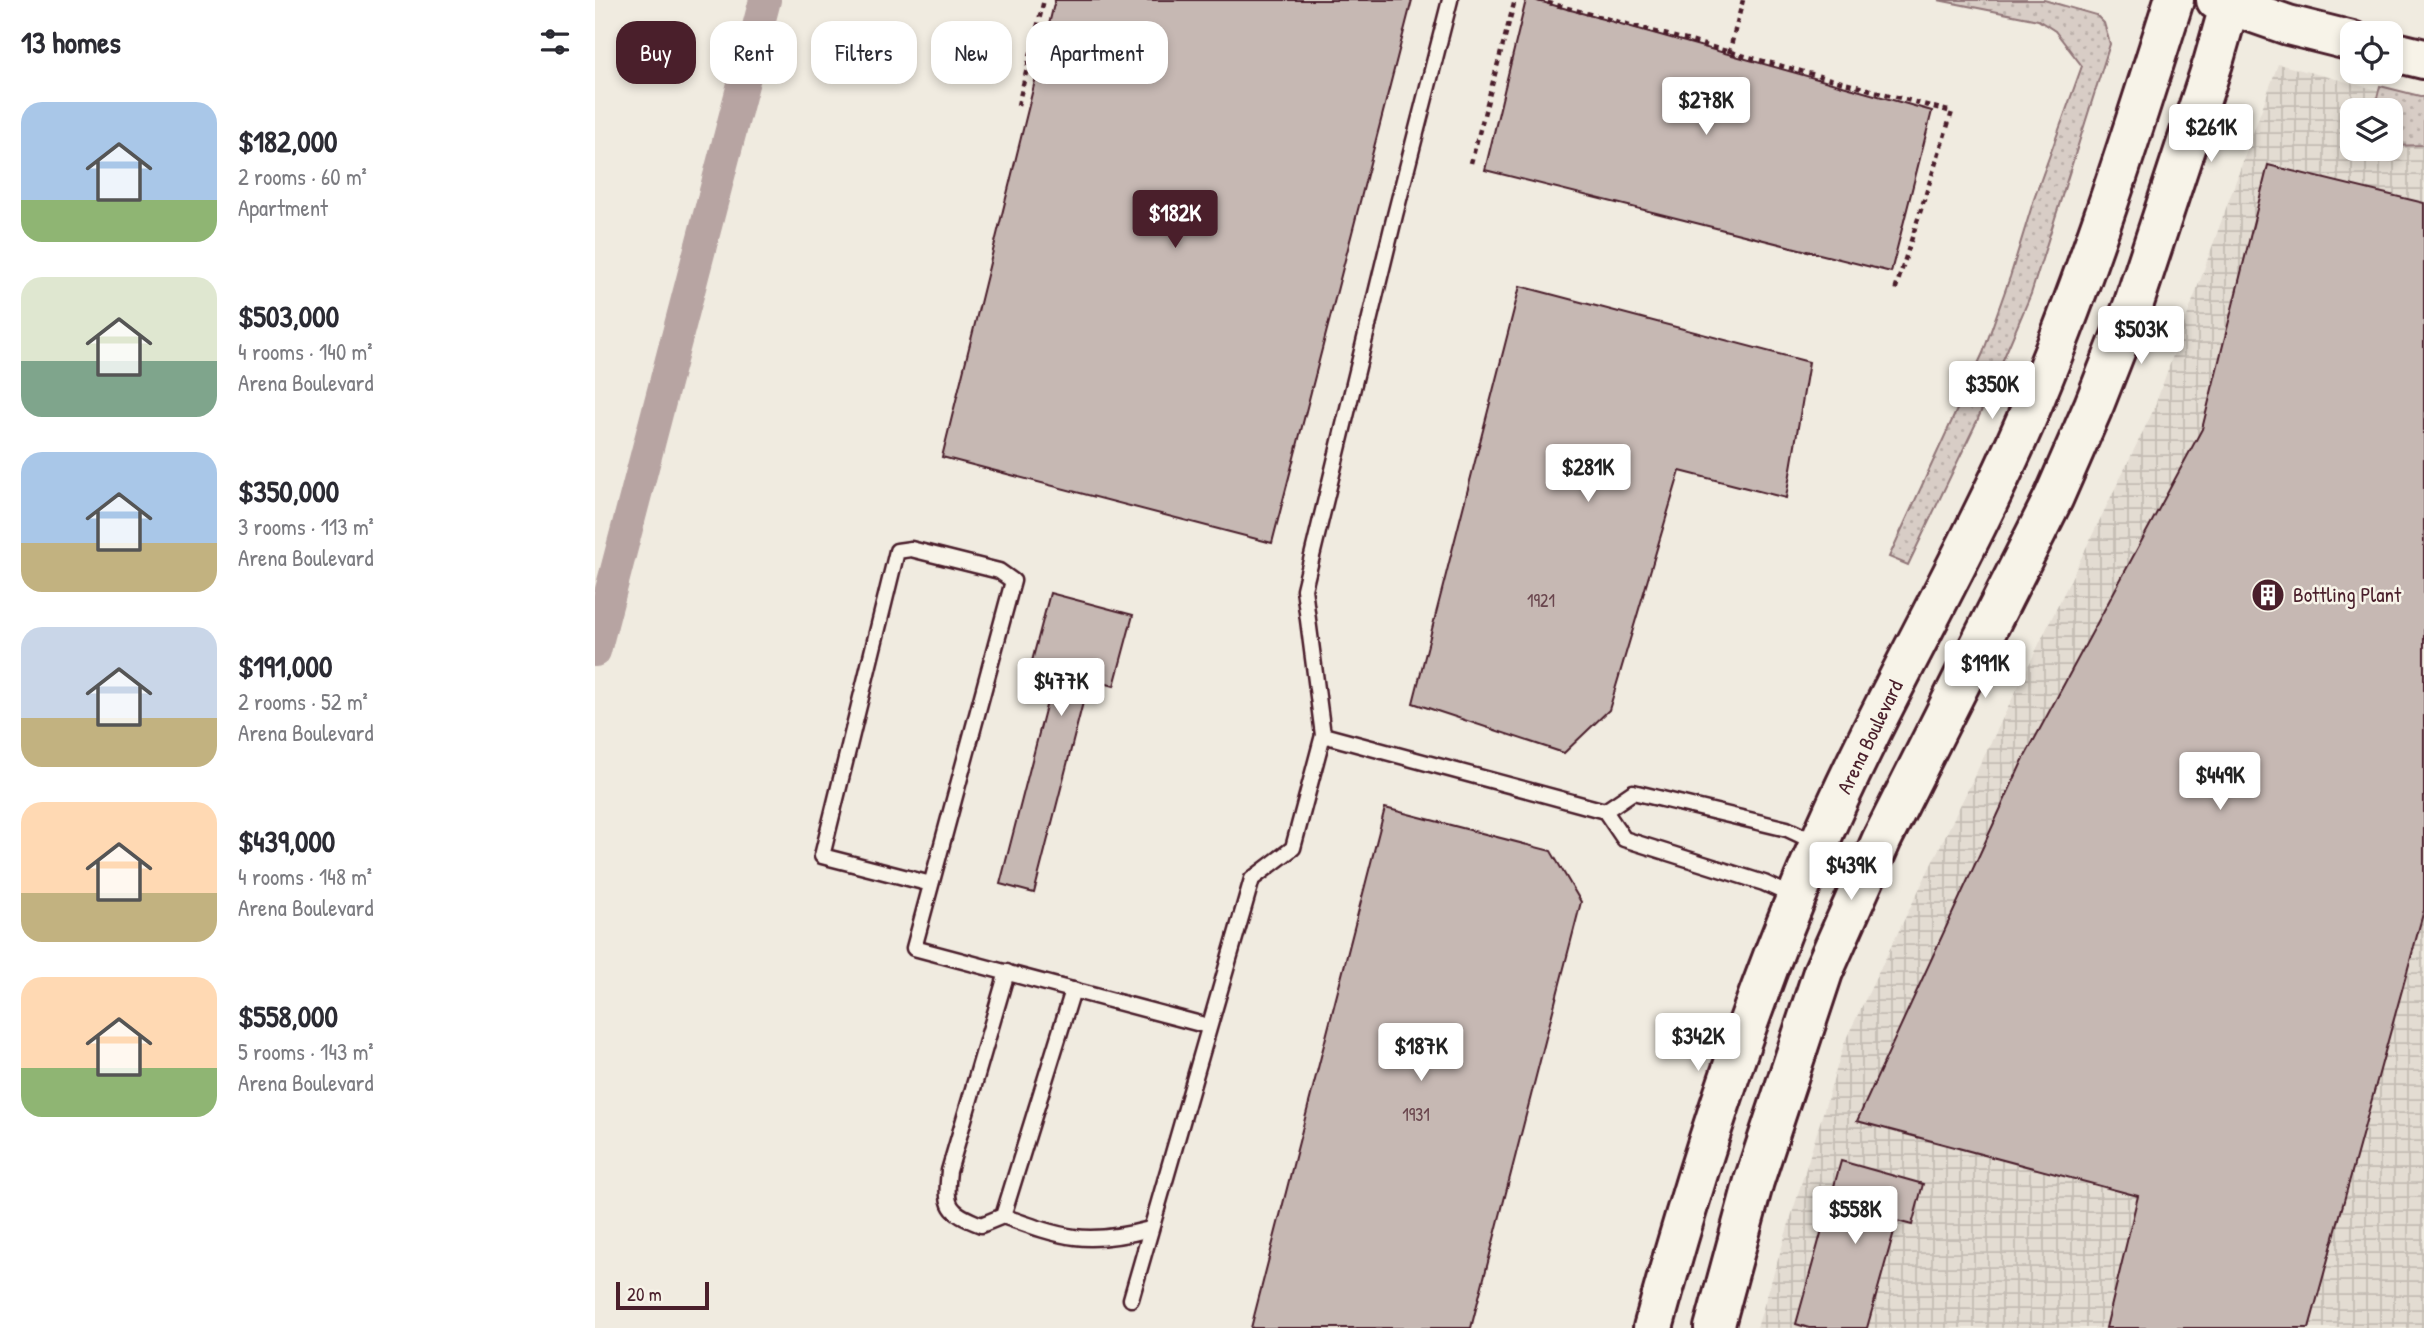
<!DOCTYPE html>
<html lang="en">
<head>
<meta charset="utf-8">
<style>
  :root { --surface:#fff; --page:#f7f7f7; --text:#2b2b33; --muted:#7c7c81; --accent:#4a1f2b }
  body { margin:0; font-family:"Patrick Hand",sans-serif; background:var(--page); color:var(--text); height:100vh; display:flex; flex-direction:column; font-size:26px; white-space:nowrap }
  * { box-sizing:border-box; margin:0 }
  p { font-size:23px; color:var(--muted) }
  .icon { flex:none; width:38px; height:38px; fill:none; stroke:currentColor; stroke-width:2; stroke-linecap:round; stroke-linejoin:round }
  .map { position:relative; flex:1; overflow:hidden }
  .sheet { display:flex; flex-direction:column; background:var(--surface); width:595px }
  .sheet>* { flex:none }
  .top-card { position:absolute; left:21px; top:21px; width:665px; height:63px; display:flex; gap:14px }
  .tools { position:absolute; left:1745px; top:21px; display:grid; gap:14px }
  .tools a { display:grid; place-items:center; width:63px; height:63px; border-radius:14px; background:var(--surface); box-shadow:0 4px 10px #0003; font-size:35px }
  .scale { position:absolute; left:21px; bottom:18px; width:93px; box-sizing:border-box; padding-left:7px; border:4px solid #4a1f2b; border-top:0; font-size:19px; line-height:24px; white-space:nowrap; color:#4a1f2b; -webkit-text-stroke:5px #f7f3e8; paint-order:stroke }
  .price { position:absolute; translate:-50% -60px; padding:0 16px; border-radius:7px; background:#fff; color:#222; font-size:23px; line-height:46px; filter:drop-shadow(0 2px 4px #0008) }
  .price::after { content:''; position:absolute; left:50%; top:42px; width:21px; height:16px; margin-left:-10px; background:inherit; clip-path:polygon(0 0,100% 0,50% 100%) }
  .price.on { background:var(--accent); color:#fff }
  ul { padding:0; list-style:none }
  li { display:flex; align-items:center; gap:21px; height:175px; padding:0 21px }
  li span { display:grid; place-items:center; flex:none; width:196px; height:140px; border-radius:21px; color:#555 }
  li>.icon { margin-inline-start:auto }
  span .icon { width:84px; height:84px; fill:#fffc; stroke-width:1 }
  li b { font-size:30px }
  h2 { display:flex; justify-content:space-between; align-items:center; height:84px; padding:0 21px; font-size:30px }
  .chip { padding:0 24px; border-radius:21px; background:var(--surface); box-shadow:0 4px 10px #0003; font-size:24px; line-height:63px }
  .chip.on { background:var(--accent); color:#fff }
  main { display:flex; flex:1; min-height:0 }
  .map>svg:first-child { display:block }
  .industrial { fill:url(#industrial-grid); fill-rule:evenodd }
  .grass { fill:url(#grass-dots); stroke:#917678; stroke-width:2 }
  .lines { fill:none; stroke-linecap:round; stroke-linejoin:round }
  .canal { stroke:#b7a4a2; stroke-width:32 }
  .building { fill:#c6b8b3; stroke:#4a1f2b; stroke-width:2 }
  .lane-casing { stroke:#4a1f2b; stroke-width:19 }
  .secondary-casing { stroke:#4a1f2b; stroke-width:44 }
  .path { stroke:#4a1f2b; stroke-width:4.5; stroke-dasharray:5 5; stroke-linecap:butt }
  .lane { stroke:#f7f3e8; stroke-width:14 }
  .secondary { stroke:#f7f3e8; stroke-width:38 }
  .labels { text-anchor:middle; stroke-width:5; stroke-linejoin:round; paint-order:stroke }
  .number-label { font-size:18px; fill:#69454d }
  .poi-label { font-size:21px; fill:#4a1f2b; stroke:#f7f3e8; text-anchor:start }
  .street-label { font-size:21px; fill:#4a1f2b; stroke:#f7f3e8 }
</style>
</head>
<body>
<main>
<section class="sheet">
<h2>13 homes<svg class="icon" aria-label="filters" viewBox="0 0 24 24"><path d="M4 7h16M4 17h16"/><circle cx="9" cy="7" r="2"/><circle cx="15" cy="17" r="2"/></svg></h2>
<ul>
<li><span style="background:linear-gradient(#a9c7e8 70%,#8fb573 0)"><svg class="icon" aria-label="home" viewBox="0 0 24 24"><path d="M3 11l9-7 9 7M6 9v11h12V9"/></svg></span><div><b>$182,000</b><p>2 rooms · 60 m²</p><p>Apartment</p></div></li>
<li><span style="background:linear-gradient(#dfe7d0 60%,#7fa58c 0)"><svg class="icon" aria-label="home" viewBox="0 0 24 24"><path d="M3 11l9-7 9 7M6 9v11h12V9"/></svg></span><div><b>$503,000</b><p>4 rooms · 140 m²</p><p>Arena Boulevard</p></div></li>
<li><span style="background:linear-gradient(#a9c7e8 65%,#c2b280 0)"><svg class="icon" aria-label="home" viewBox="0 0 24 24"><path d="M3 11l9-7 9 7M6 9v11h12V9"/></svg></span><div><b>$350,000</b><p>3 rooms · 113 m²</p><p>Arena Boulevard</p></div></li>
<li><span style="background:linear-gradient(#c9d6e8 65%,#c2b280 0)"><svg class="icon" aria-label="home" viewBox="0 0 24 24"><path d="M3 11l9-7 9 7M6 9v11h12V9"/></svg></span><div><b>$191,000</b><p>2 rooms · 52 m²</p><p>Arena Boulevard</p></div></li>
<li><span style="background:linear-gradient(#ffd9b3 65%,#c2b280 0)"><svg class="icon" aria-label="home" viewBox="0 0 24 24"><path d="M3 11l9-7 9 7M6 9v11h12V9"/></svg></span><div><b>$439,000</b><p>4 rooms · 148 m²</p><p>Arena Boulevard</p></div></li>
<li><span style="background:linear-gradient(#ffd9b3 65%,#8fb573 0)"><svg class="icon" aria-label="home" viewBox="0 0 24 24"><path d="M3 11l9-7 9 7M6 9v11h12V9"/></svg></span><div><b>$558,000</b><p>5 rooms · 143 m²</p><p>Arena Boulevard</p></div></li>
</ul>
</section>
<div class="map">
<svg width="1829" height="1328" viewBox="0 0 1829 1328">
  <defs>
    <pattern id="industrial-grid" width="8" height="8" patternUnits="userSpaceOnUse" patternTransform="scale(1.75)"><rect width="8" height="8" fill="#e3dcd2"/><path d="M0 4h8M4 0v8" fill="none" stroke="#c4bcb4"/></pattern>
    <pattern id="grass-dots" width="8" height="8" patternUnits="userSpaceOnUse" patternTransform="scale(1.75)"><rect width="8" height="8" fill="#d8cdc6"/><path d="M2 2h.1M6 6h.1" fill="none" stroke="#bbb0aa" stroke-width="1.8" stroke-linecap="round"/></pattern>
  </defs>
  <rect width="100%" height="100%" fill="#f0ebe0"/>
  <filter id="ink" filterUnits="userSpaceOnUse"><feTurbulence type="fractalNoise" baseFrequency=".0143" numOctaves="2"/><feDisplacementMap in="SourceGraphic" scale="14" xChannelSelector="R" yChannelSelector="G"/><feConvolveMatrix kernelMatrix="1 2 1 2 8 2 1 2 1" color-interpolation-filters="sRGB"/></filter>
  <g filter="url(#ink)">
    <!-- industrial -->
    <path class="industrial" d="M1683 64 1829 102V1328H1162L1250 1041 1558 411ZM1757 110H1796V149H1757Z"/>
    <!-- grass -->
    <g class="grass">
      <polygon points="1343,0 1449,0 1501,15 1509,23 1515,44 1436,294 1382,421 1313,565 1294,557 1388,353 1415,277 1439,199 1487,66 1460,31 1443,20"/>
      <polygon points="1785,86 1829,97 1829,145 1796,146 1796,110 1779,110"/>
    </g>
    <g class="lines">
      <!-- canal -->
      <polyline class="canal" points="0,651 170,0"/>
    </g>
    <!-- building -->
    <g class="building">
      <polygon points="460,0 817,0 677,543 347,457"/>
      <polygon points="931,0 940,0 1337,111 1296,272 890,170"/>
      <polygon points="1673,165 1829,203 1829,910 1714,1328 1511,1328 1543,1196 1262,1121 1427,762 1607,429"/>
      <polygon points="925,286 1214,362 1191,498 1085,471 1014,710 969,753 818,703"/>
      <polygon points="455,593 538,615 519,686 494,679 439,893 405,884 460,671 436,665"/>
      <polygon points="790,808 956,851 986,902 876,1328 656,1328"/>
      <polygon points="1246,1161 1328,1184 1317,1225 1302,1221 1272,1328 1214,1328 1201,1324"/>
    </g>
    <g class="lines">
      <defs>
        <g id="lane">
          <polyline points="728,735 1010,811 1029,839 1169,883 1200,897"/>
          <polyline points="1010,811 1038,792 1192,829 1222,843"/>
          <polyline points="336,884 227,856 302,551 316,549 404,571 418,581 319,948 613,1026"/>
          <path d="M412 972 354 1171C350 1207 353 1212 386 1225L408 1216 478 990"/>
          <path d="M408 1216C469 1238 491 1246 555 1229"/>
          <polyline points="536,1299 657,879 698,848 728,735 709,589 800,215 855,0"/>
        </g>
        <g id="secondary">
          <polyline points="1621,0 1693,25 1757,41"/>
          <polyline points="1796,51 1829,59"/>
          <path d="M1058 1328C1103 1163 1155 1002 1223 846 1285 701 1368 565 1431 420 1490 282 1534 143 1579 0"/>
          <polyline points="1119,1328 1159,1181 1228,972 1287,839 1459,497 1499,405 1538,306 1618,63 1636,0"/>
        </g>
      </defs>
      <!-- lane casing -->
      <use href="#lane" class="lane-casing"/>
      <!-- secondary casing -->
      <use href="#secondary" class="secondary-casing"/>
      <!-- path -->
      <g class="path">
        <polyline points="943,0 1357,112 1300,291"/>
        <polyline points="1134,53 1148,0"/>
        <polyline points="423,105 449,0"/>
        <polyline points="876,163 920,0"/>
      </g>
      <!-- lane -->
      <use href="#lane" class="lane"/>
      <!-- secondary -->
      <use href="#secondary" class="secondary"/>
    </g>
  </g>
  <!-- icons -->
  <defs>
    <symbol id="building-disc" viewBox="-11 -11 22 22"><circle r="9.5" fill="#4a1f2b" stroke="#f7f3e8"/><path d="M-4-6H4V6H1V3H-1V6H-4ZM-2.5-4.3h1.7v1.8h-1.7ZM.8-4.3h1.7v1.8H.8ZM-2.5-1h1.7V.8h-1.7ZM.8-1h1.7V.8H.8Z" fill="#fff"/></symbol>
  </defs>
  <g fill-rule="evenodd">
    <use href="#building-disc" x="1654" y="576" width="38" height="38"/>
  </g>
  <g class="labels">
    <!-- number labels -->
    <g class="number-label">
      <text x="946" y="607">1921</text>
      <text x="821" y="1121">1931</text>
    </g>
    <!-- poi labels -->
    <g class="poi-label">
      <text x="1698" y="602">Bottling Plant</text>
    </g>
    <!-- street labels -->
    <g class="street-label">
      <text transform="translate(1275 737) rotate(-64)" y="7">Arena Boulevard</text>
    </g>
  </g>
</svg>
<div class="tools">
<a><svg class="icon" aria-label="locate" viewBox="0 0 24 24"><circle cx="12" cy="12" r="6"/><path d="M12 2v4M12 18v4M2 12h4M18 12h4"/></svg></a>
<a><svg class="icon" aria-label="layers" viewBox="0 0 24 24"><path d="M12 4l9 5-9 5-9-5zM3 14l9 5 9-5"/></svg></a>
</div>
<div class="scale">20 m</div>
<b class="price" style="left:1111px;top:137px">$278K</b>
<b class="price" style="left:1616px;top:164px">$261K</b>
<b class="price on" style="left:580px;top:250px">$182K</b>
<b class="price" style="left:1546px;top:366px">$503K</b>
<b class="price" style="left:1397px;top:421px">$350K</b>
<b class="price" style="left:993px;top:504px">$281K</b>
<b class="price" style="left:1390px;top:700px">$191K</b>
<b class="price" style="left:466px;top:718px">$477K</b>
<b class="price" style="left:1625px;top:812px">$449K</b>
<b class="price" style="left:1256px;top:902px">$439K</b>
<b class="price" style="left:1103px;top:1073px">$342K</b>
<b class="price" style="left:826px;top:1083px">$187K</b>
<b class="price" style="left:1260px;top:1246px">$558K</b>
<div class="top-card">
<a class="chip on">Buy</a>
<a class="chip">Rent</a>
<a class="chip">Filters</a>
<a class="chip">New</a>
<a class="chip">Apartment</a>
</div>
</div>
</main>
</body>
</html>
